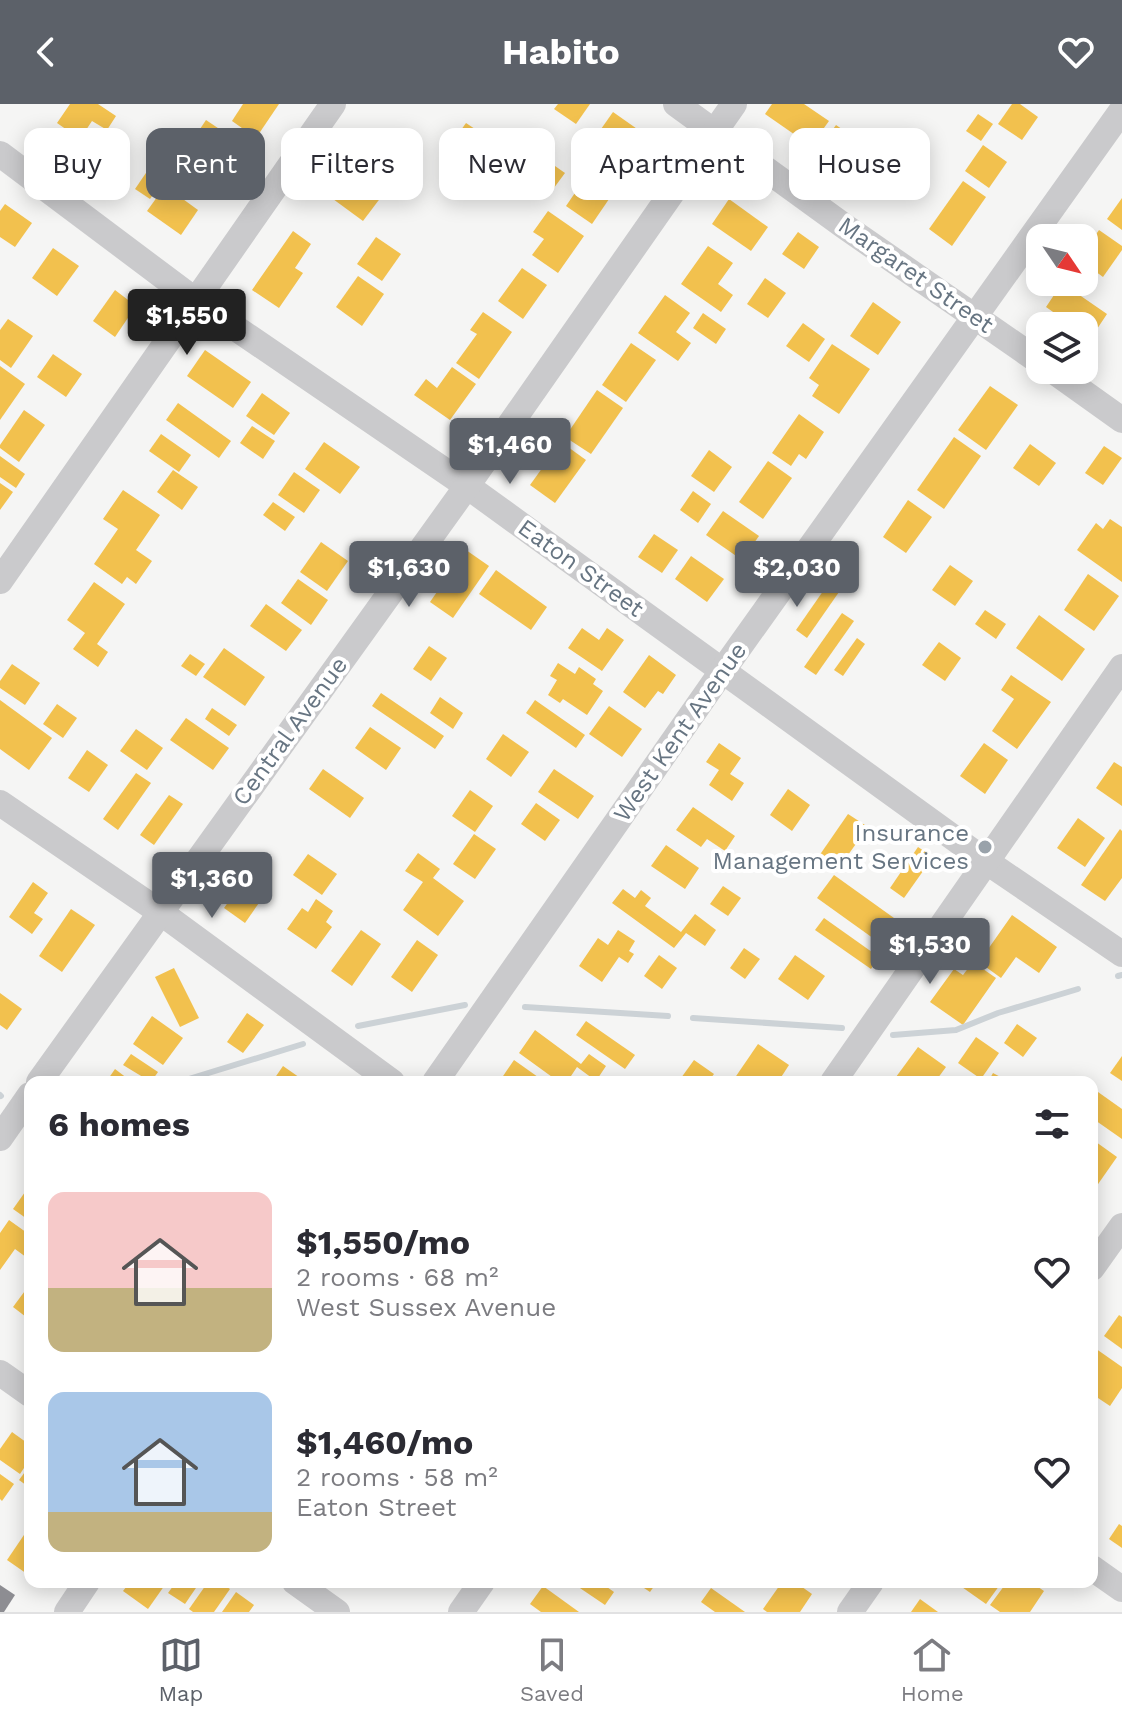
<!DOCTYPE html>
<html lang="en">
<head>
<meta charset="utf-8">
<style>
  :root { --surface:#fff; --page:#f2f2f3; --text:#2b2b33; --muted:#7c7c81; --line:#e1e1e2; --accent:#5c6169 }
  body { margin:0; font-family:"Work Sans",sans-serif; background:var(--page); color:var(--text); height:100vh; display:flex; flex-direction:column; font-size:30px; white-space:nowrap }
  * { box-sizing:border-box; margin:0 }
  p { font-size:26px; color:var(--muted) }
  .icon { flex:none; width:44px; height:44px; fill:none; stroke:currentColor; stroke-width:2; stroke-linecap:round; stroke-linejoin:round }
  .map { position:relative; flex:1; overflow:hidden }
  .side { position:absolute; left:24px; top:972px; width:1074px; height:512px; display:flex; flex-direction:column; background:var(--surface); border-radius:16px; box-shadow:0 4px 20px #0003 }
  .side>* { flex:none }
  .top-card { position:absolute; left:24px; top:24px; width:1074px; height:72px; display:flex; gap:16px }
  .needle { width:52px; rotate:125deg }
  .buttons { position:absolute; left:1026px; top:120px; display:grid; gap:16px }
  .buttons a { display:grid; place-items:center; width:72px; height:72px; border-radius:16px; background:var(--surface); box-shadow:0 4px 20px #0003; font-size:40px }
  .price { position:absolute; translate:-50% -68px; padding:0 18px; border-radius:8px; background:var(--accent); color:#fff; font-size:26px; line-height:52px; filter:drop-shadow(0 2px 4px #0008) }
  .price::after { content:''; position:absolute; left:50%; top:48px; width:24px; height:18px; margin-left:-12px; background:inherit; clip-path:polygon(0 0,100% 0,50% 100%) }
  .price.selected { background:#222; color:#fff }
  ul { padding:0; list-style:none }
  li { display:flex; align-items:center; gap:24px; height:200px; padding:0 24px }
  li span { display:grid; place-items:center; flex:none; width:224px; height:160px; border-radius:16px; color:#555 }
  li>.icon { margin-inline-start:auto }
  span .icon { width:96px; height:96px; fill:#fffc; stroke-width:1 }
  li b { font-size:34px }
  h2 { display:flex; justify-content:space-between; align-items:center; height:96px; padding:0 24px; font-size:34px }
  .tag { padding:0 28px; border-radius:16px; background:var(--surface); box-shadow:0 4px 20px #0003; font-size:28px; line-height:72px }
  .tag.selected { background:var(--accent); color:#fff }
  header { display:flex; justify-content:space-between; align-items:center; height:104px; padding:0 24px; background:var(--accent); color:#fff; font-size:36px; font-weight:700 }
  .tabs { display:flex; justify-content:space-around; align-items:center; height:112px; border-top:2px solid var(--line); background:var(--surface); font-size:22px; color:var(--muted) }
  .tabs a { display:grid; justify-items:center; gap:4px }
  .tabs .selected { color:var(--accent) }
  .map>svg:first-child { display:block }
  .homes { fill:#f2c14e }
  .industry { fill:#8d8d92 }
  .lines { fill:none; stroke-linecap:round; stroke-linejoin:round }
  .stream { stroke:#ccd2d6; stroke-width:6 }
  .street { stroke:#cacacc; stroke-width:26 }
  .poi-dot { fill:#99a2aa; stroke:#fff; stroke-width:3 }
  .labels { text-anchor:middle; stroke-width:8; stroke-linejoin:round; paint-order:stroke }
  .street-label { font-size:24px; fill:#677582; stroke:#fff }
  .poi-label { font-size:24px; fill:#677582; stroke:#fff; text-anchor:end }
</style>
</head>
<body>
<header><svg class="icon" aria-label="back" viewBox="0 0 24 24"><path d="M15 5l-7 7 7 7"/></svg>Habito<svg class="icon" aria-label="heart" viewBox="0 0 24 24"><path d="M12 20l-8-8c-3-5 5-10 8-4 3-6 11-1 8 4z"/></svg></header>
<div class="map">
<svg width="1122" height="1508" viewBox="0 0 1122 1508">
  <rect width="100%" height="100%" fill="#f5f5f4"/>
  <!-- homes -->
  <g class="homes">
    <polygon points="70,0 98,0 116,12 107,26 92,17 80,35 57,19"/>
    <polygon points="243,0 279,0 256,34 232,17"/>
    <polygon points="558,0 590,0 576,20 554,5"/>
    <polygon points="772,0 804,0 829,17 811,42 765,10"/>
    <polygon points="1012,0 1020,0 1038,13 1022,36 998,20"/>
    <polygon points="613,8 650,34 631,61 594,35"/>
    <polygon points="978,10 993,20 981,37 966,27"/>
    <polygon points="206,16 258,51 243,72 192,37"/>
    <polygon points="466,19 478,27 453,62 441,54"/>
    <polygon points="836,21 871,45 852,72 817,48"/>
    <polygon points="167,26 187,40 171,62 151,48"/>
    <polygon points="373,41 403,64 363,117 333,95"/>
    <polygon points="525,41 565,69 548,92 508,64"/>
    <polygon points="983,41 1007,58 989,84 965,67"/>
    <polygon points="594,61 620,79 592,120 566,102"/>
    <polygon points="150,63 165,74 150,95 135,85"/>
    <polygon points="963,77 986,93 952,142 929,125"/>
    <polygon points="165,82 198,106 181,131 147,107"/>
    <polygon points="1122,94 1122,126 1107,115"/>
    <polygon points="729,95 768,123 751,147 712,120"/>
    <polygon points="5,100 32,119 15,143 0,133 0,107"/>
    <polygon points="548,107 584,132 558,169 532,151 544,135 533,128"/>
    <polygon points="1099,126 1122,142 1122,146 1103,173 1084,159 1084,148"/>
    <polygon points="293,127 311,140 295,164 303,169 279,204 252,186"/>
    <polygon points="798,128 819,143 804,165 782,150"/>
    <polygon points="376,133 401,150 382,177 357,160"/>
    <polygon points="708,142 733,159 718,180 733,191 721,208 681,180"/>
    <polygon points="53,144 79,162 57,192 32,174"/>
    <polygon points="522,164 547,181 523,215 498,197"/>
    <polygon points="358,172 384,190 362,222 336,203"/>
    <polygon points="765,174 786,189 768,214 747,200"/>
    <polygon points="1062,179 1107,210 1091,234 1084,229 1084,222 1073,222 1046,203"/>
    <polygon points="115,186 136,202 115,233 93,217"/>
    <polygon points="665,191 690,209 676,228 691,239 678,257 638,229"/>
    <polygon points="873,198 901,218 878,251 850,232"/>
    <polygon points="483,208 512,228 479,275 456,259 477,230 470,226"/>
    <polygon points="703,209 726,225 716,240 693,224"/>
    <polygon points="8,215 33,232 11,264 0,256 0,226"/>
    <polygon points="803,219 825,235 809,258 786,242"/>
    <polygon points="631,239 656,256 626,298 602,281"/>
    <polygon points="832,240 870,265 839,310 812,292 819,281 809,274"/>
    <polygon points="205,246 251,278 233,304 187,272"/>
    <polygon points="53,250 82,270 66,293 37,273"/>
    <polygon points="0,262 25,280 0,316"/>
    <polygon points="452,263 476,280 450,316 414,291 426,275 437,284"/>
    <polygon points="990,282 1018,301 986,346 958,326"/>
    <polygon points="597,286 623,304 591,350 565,333"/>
    <polygon points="262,289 290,309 274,331 246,312"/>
    <polygon points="178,299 231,337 219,354 166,316"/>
    <polygon points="24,306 45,321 19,358 0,344 0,341"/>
    <polygon points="799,310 824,328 806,355 799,350 791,362 772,349"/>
    <polygon points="252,322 275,337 263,355 240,339"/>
    <polygon points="161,330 191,351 179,368 149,347"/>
    <polygon points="954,333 981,352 944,405 917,386"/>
    <polygon points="324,338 360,363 340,390 305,365"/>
    <polygon points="561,338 586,356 555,399 530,381"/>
    <polygon points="1030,340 1056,359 1039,382 1013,364"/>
    <polygon points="1104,342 1122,354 1103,381 1085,369"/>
    <polygon points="709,346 732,363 714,388 691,372"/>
    <polygon points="0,352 25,370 16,384 0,373"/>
    <polygon points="768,357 792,374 763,415 739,398"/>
    <polygon points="173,366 198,383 182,406 157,388"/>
    <polygon points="294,368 320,386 304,409 278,391"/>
    <polygon points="0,379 13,388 0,406"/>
    <polygon points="123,386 160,411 136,446 152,457 136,480 127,473 122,480 94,460 118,425 103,415"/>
    <polygon points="693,387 711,400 698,419 680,406"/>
    <polygon points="908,396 932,413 906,449 883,433"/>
    <polygon points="273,398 295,413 285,427 263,411"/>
    <polygon points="723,407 759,432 742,456 706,431"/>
    <polygon points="1110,415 1122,423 1122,478 1077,446 1096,419 1103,425"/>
    <polygon points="654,430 678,446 662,469 638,453"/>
    <polygon points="321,438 348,457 327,487 300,468"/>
    <polygon points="466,446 489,462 453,514 430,498"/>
    <polygon points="691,452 724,475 707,498 675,475"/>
    <polygon points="950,461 973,477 955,502 932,486"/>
    <polygon points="496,466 547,503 531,526 479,490"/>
    <polygon points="1088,470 1119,492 1094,527 1064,506"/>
    <polygon points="298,475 328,496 311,521 281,499"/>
    <polygon points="94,478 125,500 97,540 108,548 98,563 73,545 85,529 67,516"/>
    <polygon points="828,480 839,488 807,534 796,526"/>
    <polygon points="266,500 302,526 286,547 250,522"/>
    <polygon points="985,506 1006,520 996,535 975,520"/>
    <polygon points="842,509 854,517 816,571 804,563"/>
    <polygon points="1039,511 1085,545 1062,577 1016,544"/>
    <polygon points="582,524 599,536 607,524 624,536 602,567 568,544"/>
    <polygon points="857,534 865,540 843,572 834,566"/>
    <polygon points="939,538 961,554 945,577 922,561"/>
    <polygon points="429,542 447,554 431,577 413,565"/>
    <polygon points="224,544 265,573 245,602 203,573"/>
    <polygon points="190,550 205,560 196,572 181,562"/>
    <polygon points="649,551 676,571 663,590 658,587 645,604 623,588"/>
    <polygon points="558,559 575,570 579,563 596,575 593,580 603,587 587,611 563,595 560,599 548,591 557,576 550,572"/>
    <polygon points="12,560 40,579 25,601 0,584 0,577"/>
    <polygon points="1011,571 1051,598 1017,645 992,627 1014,595 1001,586"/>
    <polygon points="381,589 444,632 435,645 372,602"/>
    <polygon points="440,593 463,609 453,625 430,609"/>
    <polygon points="0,596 52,634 29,666 0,645"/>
    <polygon points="535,596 585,631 576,644 526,609"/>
    <polygon points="57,600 77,614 63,634 43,620"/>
    <polygon points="609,602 642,625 622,653 589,630"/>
    <polygon points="212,604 237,621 229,632 205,615"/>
    <polygon points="186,614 229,644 213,666 170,636"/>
    <polygon points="370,623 401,644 386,666 355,644"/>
    <polygon points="136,625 163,644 147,666 120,647"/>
    <polygon points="503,630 529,648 511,673 486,655"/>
    <polygon points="719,639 741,654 730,670 744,679 732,697 709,681 719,666 706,658"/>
    <polygon points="984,639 1008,656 985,690 960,672"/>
    <polygon points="87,646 108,661 89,688 68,674"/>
    <polygon points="1114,658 1122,663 1122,702 1096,684"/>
    <polygon points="323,665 364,694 350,714 309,685"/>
    <polygon points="554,665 594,692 578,715 538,688"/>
    <polygon points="136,669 151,679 118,726 103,715"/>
    <polygon points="788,685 810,701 792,727 770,711"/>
    <polygon points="470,686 493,702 475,728 452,712"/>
    <polygon points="169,691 183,700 154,741 140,731"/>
    <polygon points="536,699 560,716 545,737 521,720"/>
    <polygon points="693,703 735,732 725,747 707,735 701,743 676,726"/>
    <polygon points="848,710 868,723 838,765 819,752"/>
    <polygon points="1078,714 1105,734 1085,763 1057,744"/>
    <polygon points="1120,725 1122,727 1122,774 1105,797 1081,781"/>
    <polygon points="474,730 496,745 475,775 453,760"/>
    <polygon points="666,741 699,764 685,785 651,762"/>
    <polygon points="918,743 933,753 904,794 890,784"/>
    <polygon points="418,749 440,765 433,774 464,797 438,832 403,806 423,778 405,767"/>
    <polygon points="308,750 337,770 322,791 293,771"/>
    <polygon points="249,769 270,783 245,819 224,804"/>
    <polygon points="834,771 894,814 877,837 817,794"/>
    <polygon points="33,778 48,789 34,809 43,815 32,830 9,813"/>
    <polygon points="723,782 741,794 728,812 710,800"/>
    <polygon points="623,785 635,794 641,786 651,794 645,802 681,828 695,810 716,826 705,842 686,829 674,844 612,799"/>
    <polygon points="316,795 333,807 326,818 332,823 316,845 287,825 302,804 308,808"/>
    <polygon points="71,805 95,821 62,868 39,852"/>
    <polygon points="1012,811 1057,843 1039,869 1016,853 1001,874 979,858"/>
    <polygon points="824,814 879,853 871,865 815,826"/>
    <polygon points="361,826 381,840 352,882 331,867"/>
    <polygon points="618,826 635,837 629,847 634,850 628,859 619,853 602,878 579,862 598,834 608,841"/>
    <polygon points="417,836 438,851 412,888 391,873"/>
    <polygon points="744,844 760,855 745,875 730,864"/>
    <polygon points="659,851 677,864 662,885 644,872"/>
    <polygon points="795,851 825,872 808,896 778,875"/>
    <polygon points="973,858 996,874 963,921 930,898 954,865 963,871"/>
    <polygon points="174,864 199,914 180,923 155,873"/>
    <polygon points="0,889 22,905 7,926 0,921"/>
    <polygon points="247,909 264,921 243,949 227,938"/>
    <polygon points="152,912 183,934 163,961 133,940"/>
    <polygon points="586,917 635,951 625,965 576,931"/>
    <polygon points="1017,920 1037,934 1023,953 1004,939"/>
    <polygon points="535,926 581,960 589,950 606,962 596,977 577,963 567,978 559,978 519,949"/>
    <polygon points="976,933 999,949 981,975 958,959"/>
    <polygon points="758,940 789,961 778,978 732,978"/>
    <polygon points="918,943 946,963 935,978 902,978 896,973"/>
    <polygon points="131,950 158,968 151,978 123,961"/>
    <polygon points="1122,952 1122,977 1110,969"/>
    <polygon points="514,956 545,978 499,978"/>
    <polygon points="694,956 714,970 708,978 687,978 681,974"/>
    <polygon points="283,962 306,978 272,978"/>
    <polygon points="115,965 132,978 106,978"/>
    <polygon points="993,969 1010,978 988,978"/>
    <polygon points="1098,988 1122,1005 1122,1035 1092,1014 1092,997"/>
    <polygon points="1096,1038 1117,1053 1096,1083 1092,1080 1092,1044"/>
    <polygon points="30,1081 30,1117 13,1105"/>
    <polygon points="9,1116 30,1131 30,1156 15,1145 0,1166 0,1129"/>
    <polygon points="30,1180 30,1216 13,1203"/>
    <polygon points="1119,1211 1122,1213 1122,1245 1104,1232"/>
    <polygon points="1092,1242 1122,1263 1122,1284 1110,1302 1092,1290"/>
    <polygon points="12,1328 30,1341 30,1355 20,1370 0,1356 0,1345"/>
    <polygon points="30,1361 30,1384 19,1376"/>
    <polygon points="0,1370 14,1380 2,1397 0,1395"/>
    <polygon points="1119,1420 1122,1422 1122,1444 1109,1435"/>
    <polygon points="28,1425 30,1427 30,1472 7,1456"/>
    <polygon points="130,1478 167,1478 148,1505 123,1487"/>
    <polygon points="176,1478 200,1478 185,1500 168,1489"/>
    <polygon points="208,1478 220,1478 230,1485 214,1508 193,1508 189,1505"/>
    <polygon points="571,1478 600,1478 614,1488 605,1501"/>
    <polygon points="635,1478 657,1478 650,1488"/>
    <polygon points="782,1478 795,1478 812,1490 800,1508 767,1508 763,1505"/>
    <polygon points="961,1478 1002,1478 986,1500 959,1481"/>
    <polygon points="1007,1478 1017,1483 1021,1478 1031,1478 1044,1487 1030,1508 1000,1508 990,1501"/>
    <polygon points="543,1482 579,1508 541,1508 530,1500"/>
    <polygon points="711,1484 745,1508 715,1508 701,1498"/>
    <polygon points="236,1488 254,1501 249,1508 222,1508"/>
    <polygon points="920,1495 938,1508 911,1508"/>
  </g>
  <!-- industry -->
  <polygon class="industry" points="0,1481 15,1491 4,1508 0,1508"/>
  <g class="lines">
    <!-- stream -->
    <g class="stream">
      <polyline points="1118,872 1122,871"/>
      <polyline points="525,903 668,912"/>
      <polyline points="693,914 842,924"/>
      <polyline points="358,922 465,901"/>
      <polyline points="893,931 956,926 998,909 1078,885"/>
      <polyline points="179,978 303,940"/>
      <polyline points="0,991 1,992"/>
    </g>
    <!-- street -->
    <g class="street">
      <polyline points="676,0 844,122 1040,258"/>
      <polyline points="0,50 196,197 467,382 987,758 1122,850"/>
      <polyline points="1052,266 1122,316"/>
      <polyline points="0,477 333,0"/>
      <polyline points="0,699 160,808 392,978"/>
      <polyline points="39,978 467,382 734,0"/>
      <polyline points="435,978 723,566 1122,6"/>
      <polyline points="833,978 1122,563"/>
      <polyline points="0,1034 30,991"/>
      <polyline points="1092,1164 1122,1122"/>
      <polyline points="0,1269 30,1290"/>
      <polyline points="1092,1464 1122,1485"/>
      <polyline points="295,1478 337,1508"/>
      <polyline points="67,1508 87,1478"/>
      <polyline points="461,1508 482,1478"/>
      <polyline points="850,1508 871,1478"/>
    </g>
  </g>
  <!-- markers -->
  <circle class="poi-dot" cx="985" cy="743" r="8"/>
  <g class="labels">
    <!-- street labels -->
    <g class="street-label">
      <text transform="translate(916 171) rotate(35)" y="8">Margaret Street</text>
      <text transform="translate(581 464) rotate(36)" y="8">Eaton Street</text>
      <text transform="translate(290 627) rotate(-54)" y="8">Central Avenue</text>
      <text transform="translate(680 628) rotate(-55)" y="8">West Kent Avenue</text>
    </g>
    <!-- poi labels -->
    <g class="poi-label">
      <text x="969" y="737">Insurance<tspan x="969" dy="28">Management Services</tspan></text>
    </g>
  </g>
</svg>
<div class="buttons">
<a><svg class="needle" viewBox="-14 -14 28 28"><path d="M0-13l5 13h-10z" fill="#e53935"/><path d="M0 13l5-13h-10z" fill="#7c7c81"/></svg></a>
<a><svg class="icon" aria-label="layers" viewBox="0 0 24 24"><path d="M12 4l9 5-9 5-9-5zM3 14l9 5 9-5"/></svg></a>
</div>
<b class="price selected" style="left:187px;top:253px">$1,550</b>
<b class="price" style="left:510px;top:382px">$1,460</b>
<b class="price" style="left:409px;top:505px">$1,630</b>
<b class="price" style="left:797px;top:505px">$2,030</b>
<b class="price" style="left:212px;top:816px">$1,360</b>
<b class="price" style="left:930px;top:882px">$1,530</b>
<div class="top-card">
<a class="tag">Buy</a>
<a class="tag selected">Rent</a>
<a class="tag">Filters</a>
<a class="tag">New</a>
<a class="tag">Apartment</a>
<a class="tag">House</a>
</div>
<section class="side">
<h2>6 homes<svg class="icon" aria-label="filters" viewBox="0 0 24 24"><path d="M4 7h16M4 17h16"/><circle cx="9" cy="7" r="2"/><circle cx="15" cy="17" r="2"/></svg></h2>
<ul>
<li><span style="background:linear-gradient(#f6c9c9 60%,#c2b280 0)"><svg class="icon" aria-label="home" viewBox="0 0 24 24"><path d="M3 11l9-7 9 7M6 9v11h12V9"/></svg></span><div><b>$1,550/mo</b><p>2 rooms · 68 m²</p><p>West Sussex Avenue</p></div><svg class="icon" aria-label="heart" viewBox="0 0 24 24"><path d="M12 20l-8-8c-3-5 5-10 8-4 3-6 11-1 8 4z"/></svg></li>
<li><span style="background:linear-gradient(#a9c7e8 75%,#c2b280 0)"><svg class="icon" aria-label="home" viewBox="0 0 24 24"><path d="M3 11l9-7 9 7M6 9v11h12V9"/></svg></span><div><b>$1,460/mo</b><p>2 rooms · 58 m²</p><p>Eaton Street</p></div><svg class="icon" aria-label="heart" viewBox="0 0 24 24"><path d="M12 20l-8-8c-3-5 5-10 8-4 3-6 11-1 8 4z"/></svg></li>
</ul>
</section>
</div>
<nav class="tabs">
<a class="selected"><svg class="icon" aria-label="map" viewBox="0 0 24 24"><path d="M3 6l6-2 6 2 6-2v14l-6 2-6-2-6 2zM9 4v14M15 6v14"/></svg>Map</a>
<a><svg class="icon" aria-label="saved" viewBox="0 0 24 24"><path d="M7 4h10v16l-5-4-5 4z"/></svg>Saved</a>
<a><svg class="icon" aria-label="home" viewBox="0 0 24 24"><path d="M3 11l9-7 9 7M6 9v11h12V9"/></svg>Home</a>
</nav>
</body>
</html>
